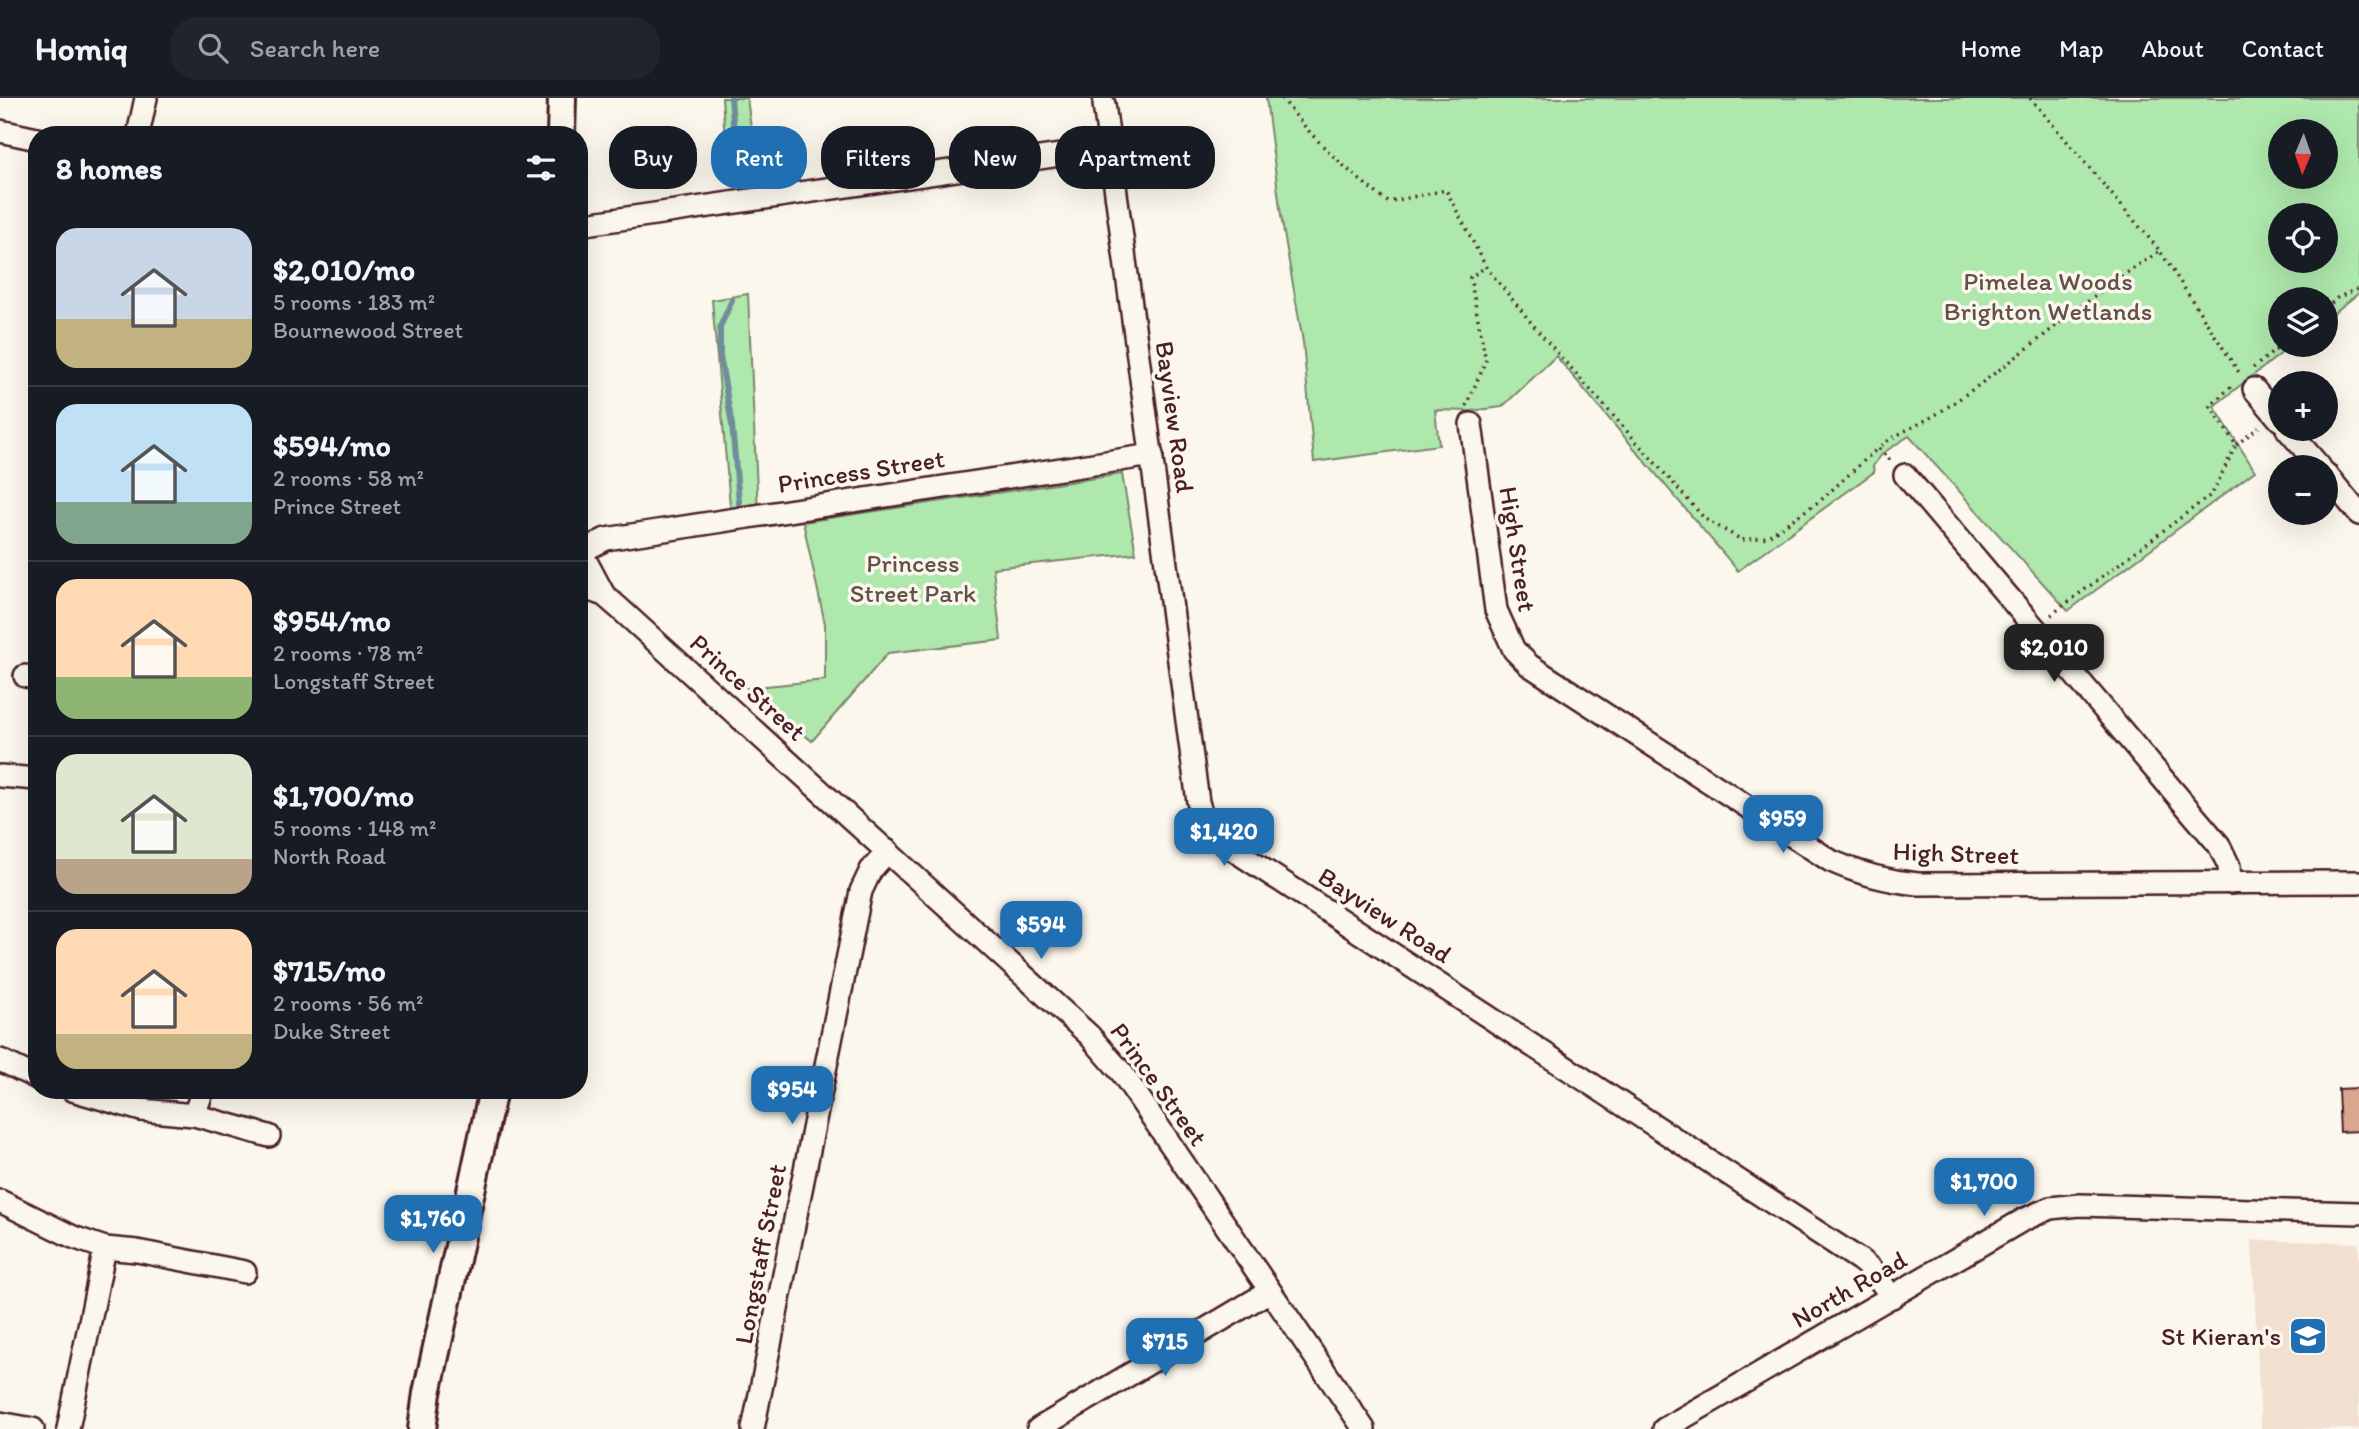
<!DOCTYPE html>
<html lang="en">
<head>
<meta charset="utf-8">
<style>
  :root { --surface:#171b24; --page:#20242c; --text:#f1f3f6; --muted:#9ea1a6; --line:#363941; --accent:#1f6fb2 }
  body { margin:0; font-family:Itim,sans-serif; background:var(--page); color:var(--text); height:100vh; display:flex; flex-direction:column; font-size:26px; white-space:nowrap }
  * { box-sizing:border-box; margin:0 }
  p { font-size:23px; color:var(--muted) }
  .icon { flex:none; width:38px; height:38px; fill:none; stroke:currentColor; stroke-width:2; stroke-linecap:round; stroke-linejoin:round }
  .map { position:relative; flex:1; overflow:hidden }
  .side { position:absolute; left:28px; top:28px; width:560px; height:973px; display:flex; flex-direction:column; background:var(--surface); border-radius:28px; box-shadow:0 7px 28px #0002 }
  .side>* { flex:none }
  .guide { position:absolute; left:609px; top:28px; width:665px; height:63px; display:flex; gap:14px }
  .needle { width:46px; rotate:182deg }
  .controls { position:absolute; left:2268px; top:21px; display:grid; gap:14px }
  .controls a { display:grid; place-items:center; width:70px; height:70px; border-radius:50%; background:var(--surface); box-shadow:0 7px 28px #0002; font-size:35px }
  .price { position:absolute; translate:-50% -60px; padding:0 16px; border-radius:14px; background:var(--accent); color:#fff; font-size:23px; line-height:46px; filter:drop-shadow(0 2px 4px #0008) }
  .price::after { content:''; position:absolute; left:50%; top:42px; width:21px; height:16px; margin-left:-10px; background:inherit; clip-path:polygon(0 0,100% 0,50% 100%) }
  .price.on { background:#222; color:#fff }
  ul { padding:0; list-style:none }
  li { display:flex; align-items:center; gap:21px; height:175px; padding:0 28px }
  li+li { border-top:2px solid var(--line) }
  li span { display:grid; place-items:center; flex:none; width:196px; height:140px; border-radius:21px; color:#555 }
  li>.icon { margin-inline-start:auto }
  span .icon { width:84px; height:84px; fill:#fffc; stroke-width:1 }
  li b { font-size:30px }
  h2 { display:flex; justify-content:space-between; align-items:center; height:84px; padding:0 28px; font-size:30px }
  .tag { padding:0 24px; border-radius:28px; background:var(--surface); box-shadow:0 7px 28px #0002; font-size:24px; line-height:63px }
  .tag.on { background:var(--accent); color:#fff }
  header { display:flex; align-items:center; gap:42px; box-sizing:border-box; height:98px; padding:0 35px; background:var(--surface); border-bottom:2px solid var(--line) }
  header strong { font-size:33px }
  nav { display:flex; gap:38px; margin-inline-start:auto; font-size:24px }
  .search { width:490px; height:63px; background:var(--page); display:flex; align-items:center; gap:18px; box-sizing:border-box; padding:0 24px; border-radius:28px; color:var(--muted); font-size:26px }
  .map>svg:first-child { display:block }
  .built { fill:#f1dfd0 }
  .green { fill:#aee8ac; stroke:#7c846c; stroke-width:2; fill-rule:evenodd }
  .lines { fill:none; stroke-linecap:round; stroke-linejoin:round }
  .stream { stroke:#708d9c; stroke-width:6 }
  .building { fill:#daa78e; stroke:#4a1f2b; stroke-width:2 }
  .minor-casing { stroke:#4a1f2b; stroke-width:26 }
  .major-casing { stroke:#4a1f2b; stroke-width:32 }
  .path { stroke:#4a1f2b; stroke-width:3.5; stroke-dasharray:2 5; stroke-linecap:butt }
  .minor { stroke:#fbf7ec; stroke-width:21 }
  .major { stroke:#fbf7ec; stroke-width:26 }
  .labels { text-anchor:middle; stroke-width:7; stroke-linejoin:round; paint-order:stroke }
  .park-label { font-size:26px; fill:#63514b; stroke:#fbf7ec }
  .street-label { font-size:26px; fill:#4a1f2b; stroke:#fbf7ec }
  .poi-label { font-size:26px; fill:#4a1f2b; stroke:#fbf7ec; text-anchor:end }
</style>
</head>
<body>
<header>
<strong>Homiq</strong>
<div class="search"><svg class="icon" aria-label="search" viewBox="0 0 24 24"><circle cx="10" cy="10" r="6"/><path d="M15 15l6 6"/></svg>Search here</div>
<nav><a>Home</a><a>Map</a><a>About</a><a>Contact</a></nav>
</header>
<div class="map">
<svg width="2359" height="1331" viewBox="0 0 2359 1331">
  <rect width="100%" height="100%" fill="#fbf7ec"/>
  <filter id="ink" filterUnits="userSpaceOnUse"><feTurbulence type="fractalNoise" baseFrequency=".0143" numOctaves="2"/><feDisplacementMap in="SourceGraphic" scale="14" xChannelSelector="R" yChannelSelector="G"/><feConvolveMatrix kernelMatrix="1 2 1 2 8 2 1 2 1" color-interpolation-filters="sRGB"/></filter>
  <g filter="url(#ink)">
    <!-- built -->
    <polygon class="built" points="2252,1142 2359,1145 2359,1331 2261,1331"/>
    <!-- green -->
    <g class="green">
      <polygon points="722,0 747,0 757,75 728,78"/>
      <path d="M1266 0H2359V195L2326 221V201H2280V247H2292L2214 308 2255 373 2068 513 1909 338 1883 355 1873 368 1874 374 1738 473 1556 258 1502 309 1471 313 1435 312 1439 347 1314 364 1303 244 1281 118ZM2326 33V79H2280V33ZM2326 117V163H2280V117Z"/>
      <polygon points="748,196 758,415 731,419 712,202"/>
      <polygon points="1122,376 1136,455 993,470 1001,542 888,555 812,643 747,590 825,582 825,526 803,424"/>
    </g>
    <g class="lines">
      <!-- stream -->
      <g class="stream">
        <polyline points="731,0 738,80"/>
        <polyline points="732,202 720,229 720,258 732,327 740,415"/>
      </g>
    </g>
    <!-- building -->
    <polygon class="building" points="2359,990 2359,1033 2340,1034 2338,991"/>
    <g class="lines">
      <defs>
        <g id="minor">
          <path d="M1104 6 1198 704C1203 723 1211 734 1226 747L1860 1162 1871 1171 1892 1199"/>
          <polyline points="0,33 37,41"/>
          <polyline points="138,37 146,0"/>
          <polyline points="579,127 1108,50"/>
          <polyline points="2254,291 2280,322"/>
          <path d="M1471 326 1496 512 1514 552 1529 567 1831 763C1860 776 1886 783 1918 786L2359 784"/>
          <polyline points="2287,331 2320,369"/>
          <polyline points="2326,376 2359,416"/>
          <polyline points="1905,377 2219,747 2229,768 2230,785"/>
          <polyline points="579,450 604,497"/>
          <polyline points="582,453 606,441 1152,357"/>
          <polyline points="579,488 604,497 619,510 1089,937 1122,975 1364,1331"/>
          <polyline points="25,578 37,581"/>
          <polyline points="0,678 37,681"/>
          <polyline points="0,962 37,980"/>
          <polyline points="72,992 141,1012 194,1017 269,1038"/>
          <polyline points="194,1017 203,992"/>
          <polyline points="0,1103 73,1139 105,1150 137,1153 245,1174"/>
          <polyline points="0,1325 33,1331"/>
          <polyline points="68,1331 105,1150"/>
          <polyline points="753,1331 861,793 871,772 888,753"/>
          <polyline points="1038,1331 1270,1193"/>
          <polyline points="1664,1331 2023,1122 2050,1110 2080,1107 2359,1115"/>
        </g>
        <g id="major">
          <polyline points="561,37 562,0"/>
          <polyline points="422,1331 427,1295 493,992"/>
        </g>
      </defs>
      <!-- minor casing -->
      <use href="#minor" class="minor-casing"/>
      <!-- major casing -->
      <use href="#major" class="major-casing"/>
      <!-- path -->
      <g class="path">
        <path d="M1282 0C1311 40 1348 74 1388 104L1446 92 1486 169 1538 233 1705 421 1742 442 1767 439 1821 402 1878 350"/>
        <polyline points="2030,0 2160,153 2240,276"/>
        <polyline points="2326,210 2337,200 2359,190"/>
        <polyline points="2253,270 2282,247"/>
        <polyline points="1466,308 1486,263 1470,179 1486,169"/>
        <polyline points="2236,347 2259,329"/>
        <path d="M1890 362 1878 350C1898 334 1922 326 1943 312 2018 262 2084 201 2160 153"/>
        <polyline points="2051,517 2212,396 2236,347 2210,308 2234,286"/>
      </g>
      <!-- minor -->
      <use href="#minor" class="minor"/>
      <!-- major -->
      <use href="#major" class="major"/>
    </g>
  </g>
  <!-- icons -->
  <defs>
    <symbol id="school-square" viewBox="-11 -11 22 22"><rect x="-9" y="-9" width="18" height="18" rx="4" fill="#1f6fb2" stroke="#fbf7ec"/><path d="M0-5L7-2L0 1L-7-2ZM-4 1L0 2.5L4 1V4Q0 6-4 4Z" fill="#fff"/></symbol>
  </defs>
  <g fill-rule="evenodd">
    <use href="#school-square" x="2286" y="1216" width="44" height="44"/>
  </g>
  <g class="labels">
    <!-- park labels -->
    <g class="park-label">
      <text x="2048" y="192">Pimelea Woods<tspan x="2048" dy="30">Brighton Wetlands</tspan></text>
      <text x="913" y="474">Princess<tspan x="913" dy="30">Street Park</tspan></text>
    </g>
    <!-- street labels -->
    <g class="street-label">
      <text transform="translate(1175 319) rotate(82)" y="9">Bayview Road</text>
      <text transform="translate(861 373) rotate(-9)" y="9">Princess Street</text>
      <text transform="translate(1518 451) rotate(81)" y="9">High Street</text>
      <text transform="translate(748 589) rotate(42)" y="9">Prince Street</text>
      <text transform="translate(1956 755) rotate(2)" y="9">High Street</text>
      <text transform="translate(1385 817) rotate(33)" y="9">Bayview Road</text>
      <text transform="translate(1159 986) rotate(54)" y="9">Prince Street</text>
      <text transform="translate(760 1156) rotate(-79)" y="9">Longstaff Street</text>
      <text transform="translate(1849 1191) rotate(-30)" y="9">North Road</text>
    </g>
    <!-- poi labels -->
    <g class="poi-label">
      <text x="2281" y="1247">St Kieran's</text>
    </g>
  </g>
</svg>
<div class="controls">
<a><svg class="needle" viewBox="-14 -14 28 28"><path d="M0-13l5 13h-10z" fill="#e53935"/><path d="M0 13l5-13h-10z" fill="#9ea1a6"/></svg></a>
<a><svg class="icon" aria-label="locate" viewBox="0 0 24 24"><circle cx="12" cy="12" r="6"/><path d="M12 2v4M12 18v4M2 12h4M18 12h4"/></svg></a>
<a><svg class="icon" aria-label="layers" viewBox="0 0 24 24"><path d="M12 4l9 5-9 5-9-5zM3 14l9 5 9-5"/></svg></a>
<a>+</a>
<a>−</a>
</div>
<b class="price on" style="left:2054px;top:586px">$2,010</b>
<b class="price" style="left:1783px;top:757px">$959</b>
<b class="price" style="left:1224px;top:770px">$1,420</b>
<b class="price" style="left:1041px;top:863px">$594</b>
<b class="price" style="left:792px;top:1028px">$954</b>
<b class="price" style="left:1984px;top:1120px">$1,700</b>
<b class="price" style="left:433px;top:1157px">$1,760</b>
<b class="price" style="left:1165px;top:1280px">$715</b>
<div class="guide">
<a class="tag">Buy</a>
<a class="tag on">Rent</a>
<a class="tag">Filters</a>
<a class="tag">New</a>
<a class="tag">Apartment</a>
</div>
<section class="side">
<h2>8 homes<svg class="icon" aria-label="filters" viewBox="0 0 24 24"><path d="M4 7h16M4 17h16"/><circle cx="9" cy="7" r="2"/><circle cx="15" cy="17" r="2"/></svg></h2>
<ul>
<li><span style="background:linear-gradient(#c9d6e8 65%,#c2b280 0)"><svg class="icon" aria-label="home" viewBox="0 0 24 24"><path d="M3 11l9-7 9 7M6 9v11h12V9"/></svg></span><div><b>$2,010/mo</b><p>5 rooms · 183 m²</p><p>Bournewood Street</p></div></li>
<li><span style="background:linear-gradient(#bfe0f5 70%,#7fa58c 0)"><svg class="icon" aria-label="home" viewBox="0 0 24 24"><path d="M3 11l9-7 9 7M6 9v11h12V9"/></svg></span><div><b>$594/mo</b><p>2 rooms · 58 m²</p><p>Prince Street</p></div></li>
<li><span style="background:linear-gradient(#ffd9b3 70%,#8fb573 0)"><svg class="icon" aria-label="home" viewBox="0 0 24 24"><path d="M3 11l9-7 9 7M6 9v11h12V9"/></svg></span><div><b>$954/mo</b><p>2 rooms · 78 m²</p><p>Longstaff Street</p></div></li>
<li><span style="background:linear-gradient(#dfe7d0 75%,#b9a48a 0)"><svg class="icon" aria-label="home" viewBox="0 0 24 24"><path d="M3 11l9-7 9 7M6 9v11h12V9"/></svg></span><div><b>$1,700/mo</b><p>5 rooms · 148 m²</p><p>North Road</p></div></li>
<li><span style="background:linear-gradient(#ffd9b3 75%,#c2b280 0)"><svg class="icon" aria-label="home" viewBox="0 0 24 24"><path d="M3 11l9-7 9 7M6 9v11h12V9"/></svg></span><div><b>$715/mo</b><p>2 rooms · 56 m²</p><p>Duke Street</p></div></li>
</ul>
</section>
</div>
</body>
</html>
